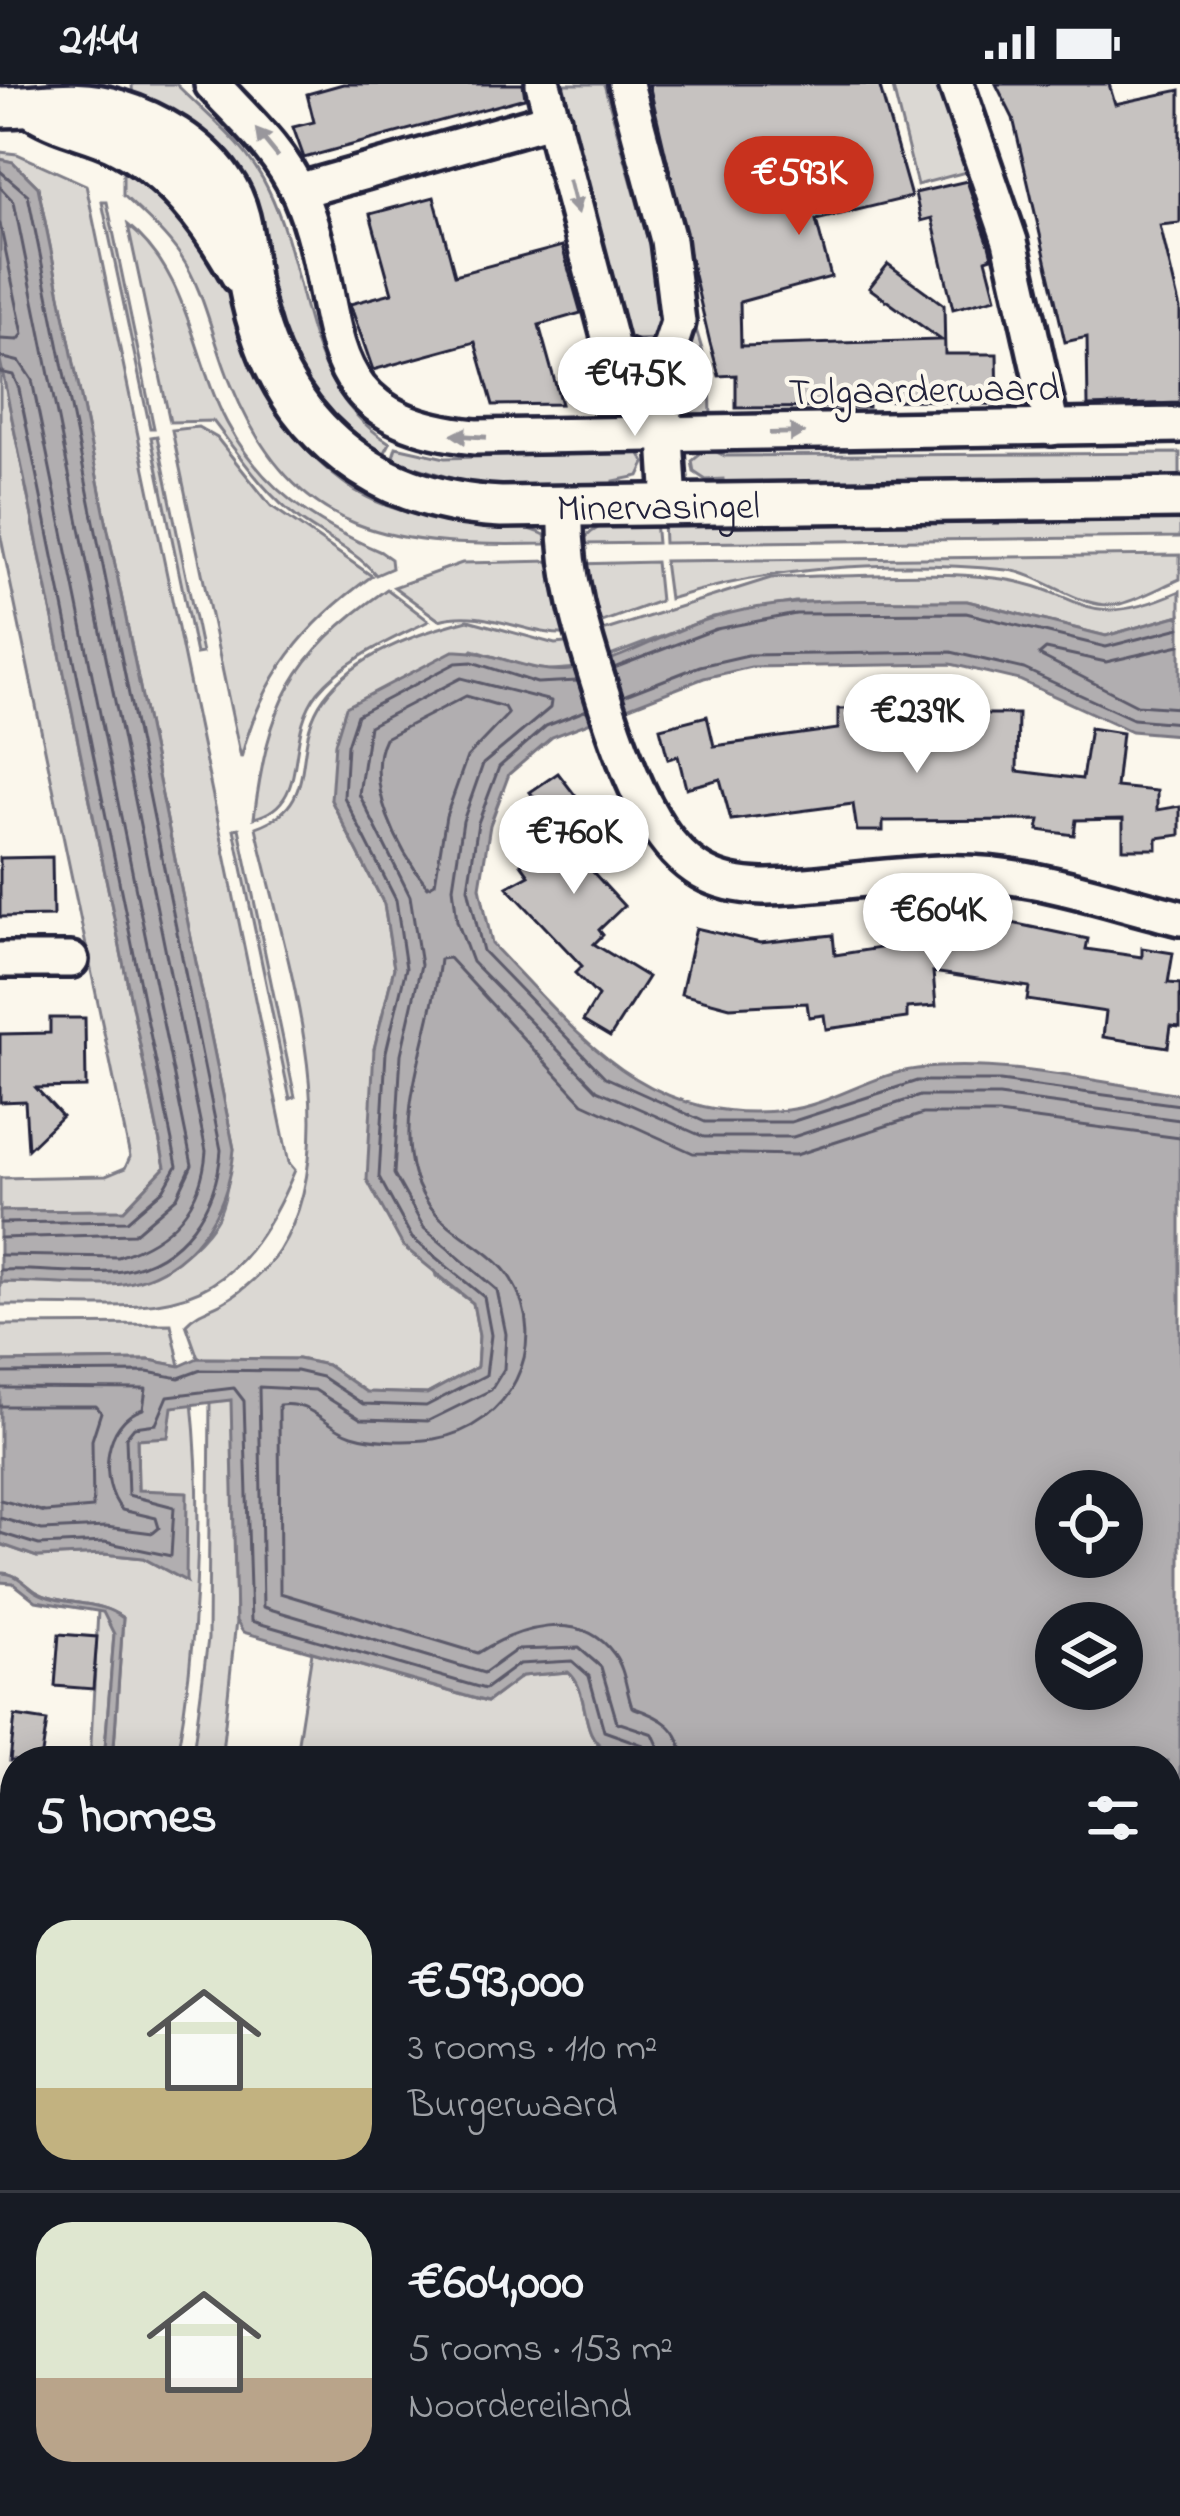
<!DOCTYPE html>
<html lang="en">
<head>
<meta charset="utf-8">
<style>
  :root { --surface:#171b24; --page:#20242c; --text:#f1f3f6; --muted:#9ea1a6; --line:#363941; --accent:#c8321e }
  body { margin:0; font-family:"Indie Flower",sans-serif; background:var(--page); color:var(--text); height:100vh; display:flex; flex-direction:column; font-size:45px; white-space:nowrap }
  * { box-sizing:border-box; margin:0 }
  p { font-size:39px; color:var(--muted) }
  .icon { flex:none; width:66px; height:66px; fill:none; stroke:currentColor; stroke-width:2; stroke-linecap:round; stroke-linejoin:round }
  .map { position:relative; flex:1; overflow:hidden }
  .drawer { position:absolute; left:0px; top:1662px; width:1182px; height:771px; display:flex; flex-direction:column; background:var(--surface); border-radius:48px 48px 0 0; box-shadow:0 6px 30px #0003 }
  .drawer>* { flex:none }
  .buttons { position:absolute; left:1035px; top:1386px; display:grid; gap:24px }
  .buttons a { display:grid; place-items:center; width:108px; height:108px; border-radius:50%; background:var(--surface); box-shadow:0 6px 30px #0003; font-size:60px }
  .price { position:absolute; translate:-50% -102px; padding:0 27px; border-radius:42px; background:#fff; color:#222; font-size:39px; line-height:78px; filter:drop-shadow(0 3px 6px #0008) }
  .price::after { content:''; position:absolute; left:50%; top:72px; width:36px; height:27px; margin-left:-18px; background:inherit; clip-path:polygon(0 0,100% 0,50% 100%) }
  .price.active { background:var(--accent); color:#fff }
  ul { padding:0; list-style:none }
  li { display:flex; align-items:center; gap:36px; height:300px; padding:0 36px }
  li+li { border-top:3px solid var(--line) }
  li span { display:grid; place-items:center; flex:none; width:336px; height:240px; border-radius:36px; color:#555 }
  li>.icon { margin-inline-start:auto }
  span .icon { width:144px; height:144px; fill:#fffc; stroke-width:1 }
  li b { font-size:51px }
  h2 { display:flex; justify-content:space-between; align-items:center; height:144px; padding:0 36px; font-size:51px }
  .status { display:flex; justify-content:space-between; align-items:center; height:84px; padding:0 60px; background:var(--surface); direction:ltr }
  .status svg { height:33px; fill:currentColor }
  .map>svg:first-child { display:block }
  .green { fill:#dbd8d3; stroke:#7e7d87; stroke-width:3 }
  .water { fill:#b1aeb0; stroke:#787681; stroke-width:3; fill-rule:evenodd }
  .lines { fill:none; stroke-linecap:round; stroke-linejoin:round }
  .shore { stroke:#5b5a6a; stroke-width:3 }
  .stream { stroke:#787681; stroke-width:9 }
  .building { fill:#c6c2c0; stroke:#22223b; stroke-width:3 }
  .minor-casing { stroke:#22223b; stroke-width:42 }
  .tertiary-casing { stroke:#22223b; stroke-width:48 }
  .minor { stroke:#fbf7ec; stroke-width:33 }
  .tertiary { stroke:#fbf7ec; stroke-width:39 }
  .oneway { fill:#99979c }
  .labels { text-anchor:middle; stroke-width:9; stroke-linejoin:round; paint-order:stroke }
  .street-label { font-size:39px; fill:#22223b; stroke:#fbf7ec }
</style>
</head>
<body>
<div class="status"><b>21:44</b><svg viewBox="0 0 49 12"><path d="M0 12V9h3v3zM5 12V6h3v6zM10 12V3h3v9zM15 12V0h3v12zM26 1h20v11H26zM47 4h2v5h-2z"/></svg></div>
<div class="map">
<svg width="1180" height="2432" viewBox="0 0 1180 2432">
  <rect width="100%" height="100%" fill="#fbf7ec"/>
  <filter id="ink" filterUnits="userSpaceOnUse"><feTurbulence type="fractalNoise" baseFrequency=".00833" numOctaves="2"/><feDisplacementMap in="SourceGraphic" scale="24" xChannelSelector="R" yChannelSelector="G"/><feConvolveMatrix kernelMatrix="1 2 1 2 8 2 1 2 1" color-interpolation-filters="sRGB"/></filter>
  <g filter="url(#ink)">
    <!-- green -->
    <g class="green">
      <path d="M132 0H176C210 34 247 61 268 105 311 192 298 302 390 359L383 372 356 355 305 297 277 236 133 20Z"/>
      <polygon points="559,0 604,0 663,210 661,255 629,256"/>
      <polygon points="892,0 947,0 981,84 917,101"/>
      <path d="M0 68 17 70 86 101 289 1079 295 1086C226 1250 154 1219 0 1221V1198C83 1196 160 1217 215 1138 227 1120 229 1086 234 1065L38 103 13 78 0 75Z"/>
      <path d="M123 79C164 110 202 148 223 196 261 281 262 337 343 398 375 423 424 435 464 439 492 442 519 438 545 451L547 460C397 463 295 457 231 300 213 258 206 209 180 171 165 149 142 129 123 111Z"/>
      <polygon points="102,118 107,118 154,344 150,344"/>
      <path d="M128 141C190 191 192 273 227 339 262 405 314 439 381 468L391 475 392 484 376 491C355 466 326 455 300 436 264 409 240 372 213 337L170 338Z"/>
      <polygon points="680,192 710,292 711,334 689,335 682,321"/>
      <polygon points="0,276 165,1083 124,1126 0,1127 0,1094 106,1092 125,1084 130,1073 0,449"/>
      <path d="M604 281C637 291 649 302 644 337L619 336Z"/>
      <path d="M198 343 217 354 271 422 372 492C304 540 262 593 241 674L172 346Z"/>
      <polygon points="157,352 202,569 196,570 151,353"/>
      <polygon points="396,363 445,374 639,368 645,379 639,392 614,397 614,406 490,406 392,376"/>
      <polygon points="708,364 725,372 1180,369 1180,400 724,405 723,395 706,396 694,388 692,377"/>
      <polygon points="1180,431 1180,453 664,459 663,437"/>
      <path d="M655 437 657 459 581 460C596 434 629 438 655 437Z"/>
      <path d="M1180 471V495C1161 503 1140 515 1120 520 1081 528 1044 490 1007 486 894 475 777 482 669 515L664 477Z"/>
      <path d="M553 477 573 550C525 553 487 523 439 536L394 503 462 479Z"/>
      <polygon points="656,478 660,517 591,542 577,480"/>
      <path d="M817 492C875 492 937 487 994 494 1085 504 1078 552 1180 507V531L1106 552 967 517 795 518 713 533 600 576 593 550 771 494Z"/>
      <path d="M387 505 429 537C391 556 345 575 318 608 282 654 313 719 254 734 269 619 291 572 387 505Z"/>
      <path d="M468 536 555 560 576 558 579 584 539 587 473 566 331 716 384 820 394 884 374 965 436 1192 473 1219 479 1252 477 1283 427 1310 366 1308 327 1281 298 1275 198 1274 186 1240C196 1228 212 1225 225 1217 243 1207 268 1184 279 1167 351 1053 283 868 256 743 324 719 288 663 324 614 356 570 418 549 468 536Z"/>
      <polygon points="239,744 295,1013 290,1015 234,745"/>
      <polygon points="171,1240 180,1282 149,1276 0,1278 0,1241"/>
      <polygon points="210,1315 232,1316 236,1537 221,1677 192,1677 208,1555"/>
      <path d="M192 1318C204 1434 197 1562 176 1677H113L123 1534C96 1514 61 1523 35 1507 22 1498 17 1489 0 1489V1460L37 1473 104 1470 143 1474 186 1497 138 1406 137 1354 171 1323Z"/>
      <polygon points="98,1527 104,1528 114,1550 104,1677 90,1677"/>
      <path d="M312 1568 487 1618 521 1592 568 1588C591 1606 578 1652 606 1665 623 1672 647 1673 665 1677H295Z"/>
      <polygon points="1180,1705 1180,1903 1167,1901 1167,1714"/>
      <polygon points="0,1843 15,1846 15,2418 519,2418 521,2432 0,2432"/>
      <polygon points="1167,1924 1180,1926 1180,2432 574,2432 572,2418 1167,2418"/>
    </g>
    <!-- water -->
    <g class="water">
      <path d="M0 75 13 78 38 103 234 1065C229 1127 191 1189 123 1200 95 1204 33 1197 0 1198V1127L124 1126 165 1083 0 276Z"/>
      <path d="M967 517 1106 552 1180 531V651L1131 647 1019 596 951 580 751 583 704 594 552 653 509 690 490 741 480 803 492 860C580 951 645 1043 787 1026 831 1021 872 990 917 985 1003 975 1095 998 1180 1010V1705L1167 1714V1677H665C647 1673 623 1672 606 1665 578 1652 591 1606 568 1588L522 1592 487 1618 243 1548 236 1537 231 1316 172 1323 168 1353 137 1355 138 1406 187 1408 186 1497 143 1474 104 1470 37 1473 0 1460V1278L149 1276 180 1282 198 1274 298 1275 327 1281 366 1308 427 1310 477 1283 479 1252 473 1219 403 1162 367 1096 374 965 394 884 384 820 331 716 335 659 346 623 453 567C494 565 528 591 570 586 617 580 664 549 709 535 791 509 883 518 967 517ZM1056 1407H1122V1473H1056ZM1056 1539H1122V1605H1056Z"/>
      <path d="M0 1489C17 1489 22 1498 35 1507 61 1523 96 1514 123 1534L113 1677H104L114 1550 103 1528 36 1517 13 1499 0 1498Z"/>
    </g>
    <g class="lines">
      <!-- shore -->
      <g class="shore">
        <path d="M0 87 28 111 221 1066C217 1123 183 1176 122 1187 95 1192 33 1184 0 1186"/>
        <path d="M0 103 14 118 206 1067C202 1123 171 1156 118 1173L0 1171"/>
        <polyline points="0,140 23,250 18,256 0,255"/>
        <polyline points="0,273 20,278 32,296 192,1081 177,1113 134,1150 0,1154"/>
        <polyline points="0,288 13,291 19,305 177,1082 164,1105 127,1137 0,1139"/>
        <polyline points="1180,561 1106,578 1046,565 1039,571 1137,621 1180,624"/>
        <polyline points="614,584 716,545 796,530 966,529 1106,563 1180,544"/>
        <path d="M466 612 504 623 508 630 467 673 446 732 435 799 428 803C399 767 363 699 385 654Z"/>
        <polyline points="623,612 700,582 748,571 951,568 1024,585 1133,635 1180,639"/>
        <polyline points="587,626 546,642 499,683 478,739 468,804 483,867 605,993 705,1038 791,1038 917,997 1000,997 1180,1021"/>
        <polyline points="0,1289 147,1288 179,1294 201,1286 296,1287 322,1293 363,1320 426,1322 486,1291 491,1251 484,1213 412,1154 379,1093 386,968 406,884 396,816 344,713 347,661 357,631 456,579 472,578 537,599 578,597"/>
        <path d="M0 1304 146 1305 143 1325C103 1337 98 1398 122 1426L156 1434 159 1444 153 1449 106 1443 42 1446 0 1434"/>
        <polyline points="0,1322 96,1322 101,1328 92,1356 93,1424 45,1428 0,1416"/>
        <polyline points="0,1449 39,1461 105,1458 171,1472 174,1423 128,1411 126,1353 134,1343 156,1340 168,1312 234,1304 244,1317 251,1537 485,1605 519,1580 572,1577 589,1592 604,1647 643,1661 650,1677"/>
        <polyline points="665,1677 653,1650 617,1638 601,1583 579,1564 516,1566 484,1589 263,1523 259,1303 315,1306 361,1335 428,1337 491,1306 504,1285 506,1250 497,1206 424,1144 394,1090 401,970 421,881 410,812 359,710 369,642 461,594 551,617 550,624 483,680 463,737 453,803 457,837 472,878 597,1006 704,1053 793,1053 920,1012 999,1012 1180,1036"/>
        <path d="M683 1677C682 1643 661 1633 632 1623 626 1606 625 1585 614 1570 580 1523 516 1545 478 1569L280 1509 279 1321C311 1316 324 1342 352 1351 374 1358 411 1358 434 1355 509 1343 552 1262 511 1195 487 1156 430 1148 414 1090 395 1025 434 940 440 875L449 874 583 1019 693 1069 796 1071 923 1030H998L1180 1054"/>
      </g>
      <!-- stream -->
      <polyline class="stream" points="0,2211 15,2205"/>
    </g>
    <!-- building -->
    <g class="building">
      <polygon points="343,0 523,0 525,14 304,74 293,43 314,38 307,10"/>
      <polygon points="649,0 879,0 911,113 816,136 831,193 740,218 741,262 941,256 869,204 888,180 944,221 945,270 997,270 998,321 919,316 868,317 868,323 736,324 736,291 719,292 710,259"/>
      <polygon points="996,0 1109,0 1115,20 1180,6 1180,139 1160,141 1180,225 1180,319 1088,322 1087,253 1065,258 1013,34"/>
      <polygon points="967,97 989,161 992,173 986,175 996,214 953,225 932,134 921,137 915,109"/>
      <polygon points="434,113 455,191 562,162 581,229 539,241 561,320 493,321 475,258 373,286 350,220 392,209 370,130"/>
      <polygon points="895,624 895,633 918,633 920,648 979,650 979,630 1018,630 1017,687 1082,695 1090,644 1122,649 1116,703 1157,707 1157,726 1180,722 1180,751 1157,754 1157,765 1123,765 1123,735 1076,736 1074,751 1038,746 1040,736 883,737 883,747 857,747 853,720 731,736 720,695 686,704 678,672 668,675 660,644 707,632 714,662 838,645 838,625"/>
      <polygon points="558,689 607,753 582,776 624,822 599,846 603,851 594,860 648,893 610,953 583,937 598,912 575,889 582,882 507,803 529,791 521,780 532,772 512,743 541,723 530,708"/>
      <polygon points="52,773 53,832 0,833 0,774"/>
      <polygon points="988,834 1088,855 1086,865 1142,873 1142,864 1173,869 1168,899 1180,900 1180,943 1171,942 1168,963 1103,953 1106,928 1027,916 1029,903 933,888 936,922 907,924 907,934 826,945 824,931 809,933 807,919 730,923 681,910 696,844 760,859 833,851 835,871 899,861 897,838"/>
      <polygon points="50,934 85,934 86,1003 36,1004 62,1032 28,1065 25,1017 0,1018 0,950 50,949"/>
      <polygon points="59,1550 97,1553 93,1605 55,1602"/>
      <polygon points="15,1632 47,1637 41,1677 10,1677"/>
    </g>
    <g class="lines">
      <defs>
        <g id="minor">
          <path d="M212 0C244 35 279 65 299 109 351 229 300 335 475 353L1180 341"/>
          <polyline points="543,0 613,268 662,287"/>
          <polyline points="626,0 668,156 678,238 662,287 670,420"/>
          <polyline points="956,0 1010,157 1052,344"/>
          <polyline points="298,107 553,35"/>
          <path d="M566 422C563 493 585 557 607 625 682 858 740 799 940 789 1023 785 1101 815 1180 834"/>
          <polyline points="0,876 71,876"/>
          <polyline points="0,1793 15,1796"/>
          <polyline points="548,2418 549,2432"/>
        </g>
        <g id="tertiary">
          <path id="s1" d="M0 23C40 23 78 13 117 26 157 38 198 62 222 96 245 127 243 165 249 201 274 336 366 417 501 423L1180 414"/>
          <path d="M37 26C61 41 89 45 114 57 173 86 210 135 241 190"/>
        </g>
      </defs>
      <!-- minor casing -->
      <use href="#minor" class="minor-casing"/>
      <!-- tertiary casing -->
      <use href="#tertiary" class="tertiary-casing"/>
      <!-- minor -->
      <use href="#minor" class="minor"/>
      <!-- tertiary -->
      <use href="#tertiary" class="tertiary"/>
    </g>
    <!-- one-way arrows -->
    <defs><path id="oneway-solid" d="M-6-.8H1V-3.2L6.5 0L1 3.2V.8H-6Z" transform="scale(3)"/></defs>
    <g class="oneway">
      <use href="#oneway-solid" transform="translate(267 59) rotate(-129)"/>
      <use href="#oneway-solid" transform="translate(573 113) rotate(76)"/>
      <use href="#oneway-solid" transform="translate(787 349) rotate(-1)"/>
      <use href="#oneway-solid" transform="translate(469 352) rotate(-176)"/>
    </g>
  </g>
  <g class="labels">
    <!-- street labels -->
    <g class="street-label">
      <text transform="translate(924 304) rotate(-1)" y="14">Tolgaarderwaard</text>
      <text dy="14" stroke="none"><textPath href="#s1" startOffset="879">Minervasingel</textPath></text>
    </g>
  </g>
</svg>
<div class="buttons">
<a><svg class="icon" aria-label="locate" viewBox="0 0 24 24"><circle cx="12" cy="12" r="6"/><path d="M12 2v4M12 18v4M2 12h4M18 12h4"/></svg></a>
<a><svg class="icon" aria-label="layers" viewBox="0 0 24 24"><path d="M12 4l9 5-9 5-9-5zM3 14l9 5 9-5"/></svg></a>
</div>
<b class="price active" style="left:799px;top:154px">€593K</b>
<b class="price" style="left:635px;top:355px">€475K</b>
<b class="price" style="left:917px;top:692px">€239K</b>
<b class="price" style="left:574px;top:813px">€760K</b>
<b class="price" style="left:938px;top:891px">€604K</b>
<section class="drawer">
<h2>5 homes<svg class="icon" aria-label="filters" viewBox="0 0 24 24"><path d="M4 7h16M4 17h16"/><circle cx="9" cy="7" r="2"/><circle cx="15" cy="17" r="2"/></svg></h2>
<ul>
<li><span style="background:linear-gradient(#dfe7d0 70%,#c2b280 0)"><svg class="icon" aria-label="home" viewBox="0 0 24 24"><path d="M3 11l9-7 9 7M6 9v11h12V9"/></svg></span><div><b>€593,000</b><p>3 rooms · 110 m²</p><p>Burgerwaard</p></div></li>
<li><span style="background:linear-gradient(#dfe7d0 65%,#b9a48a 0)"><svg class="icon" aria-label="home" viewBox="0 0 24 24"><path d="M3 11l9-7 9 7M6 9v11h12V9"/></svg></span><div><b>€604,000</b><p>5 rooms · 153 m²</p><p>Noordereiland</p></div></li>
</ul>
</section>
</div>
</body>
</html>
